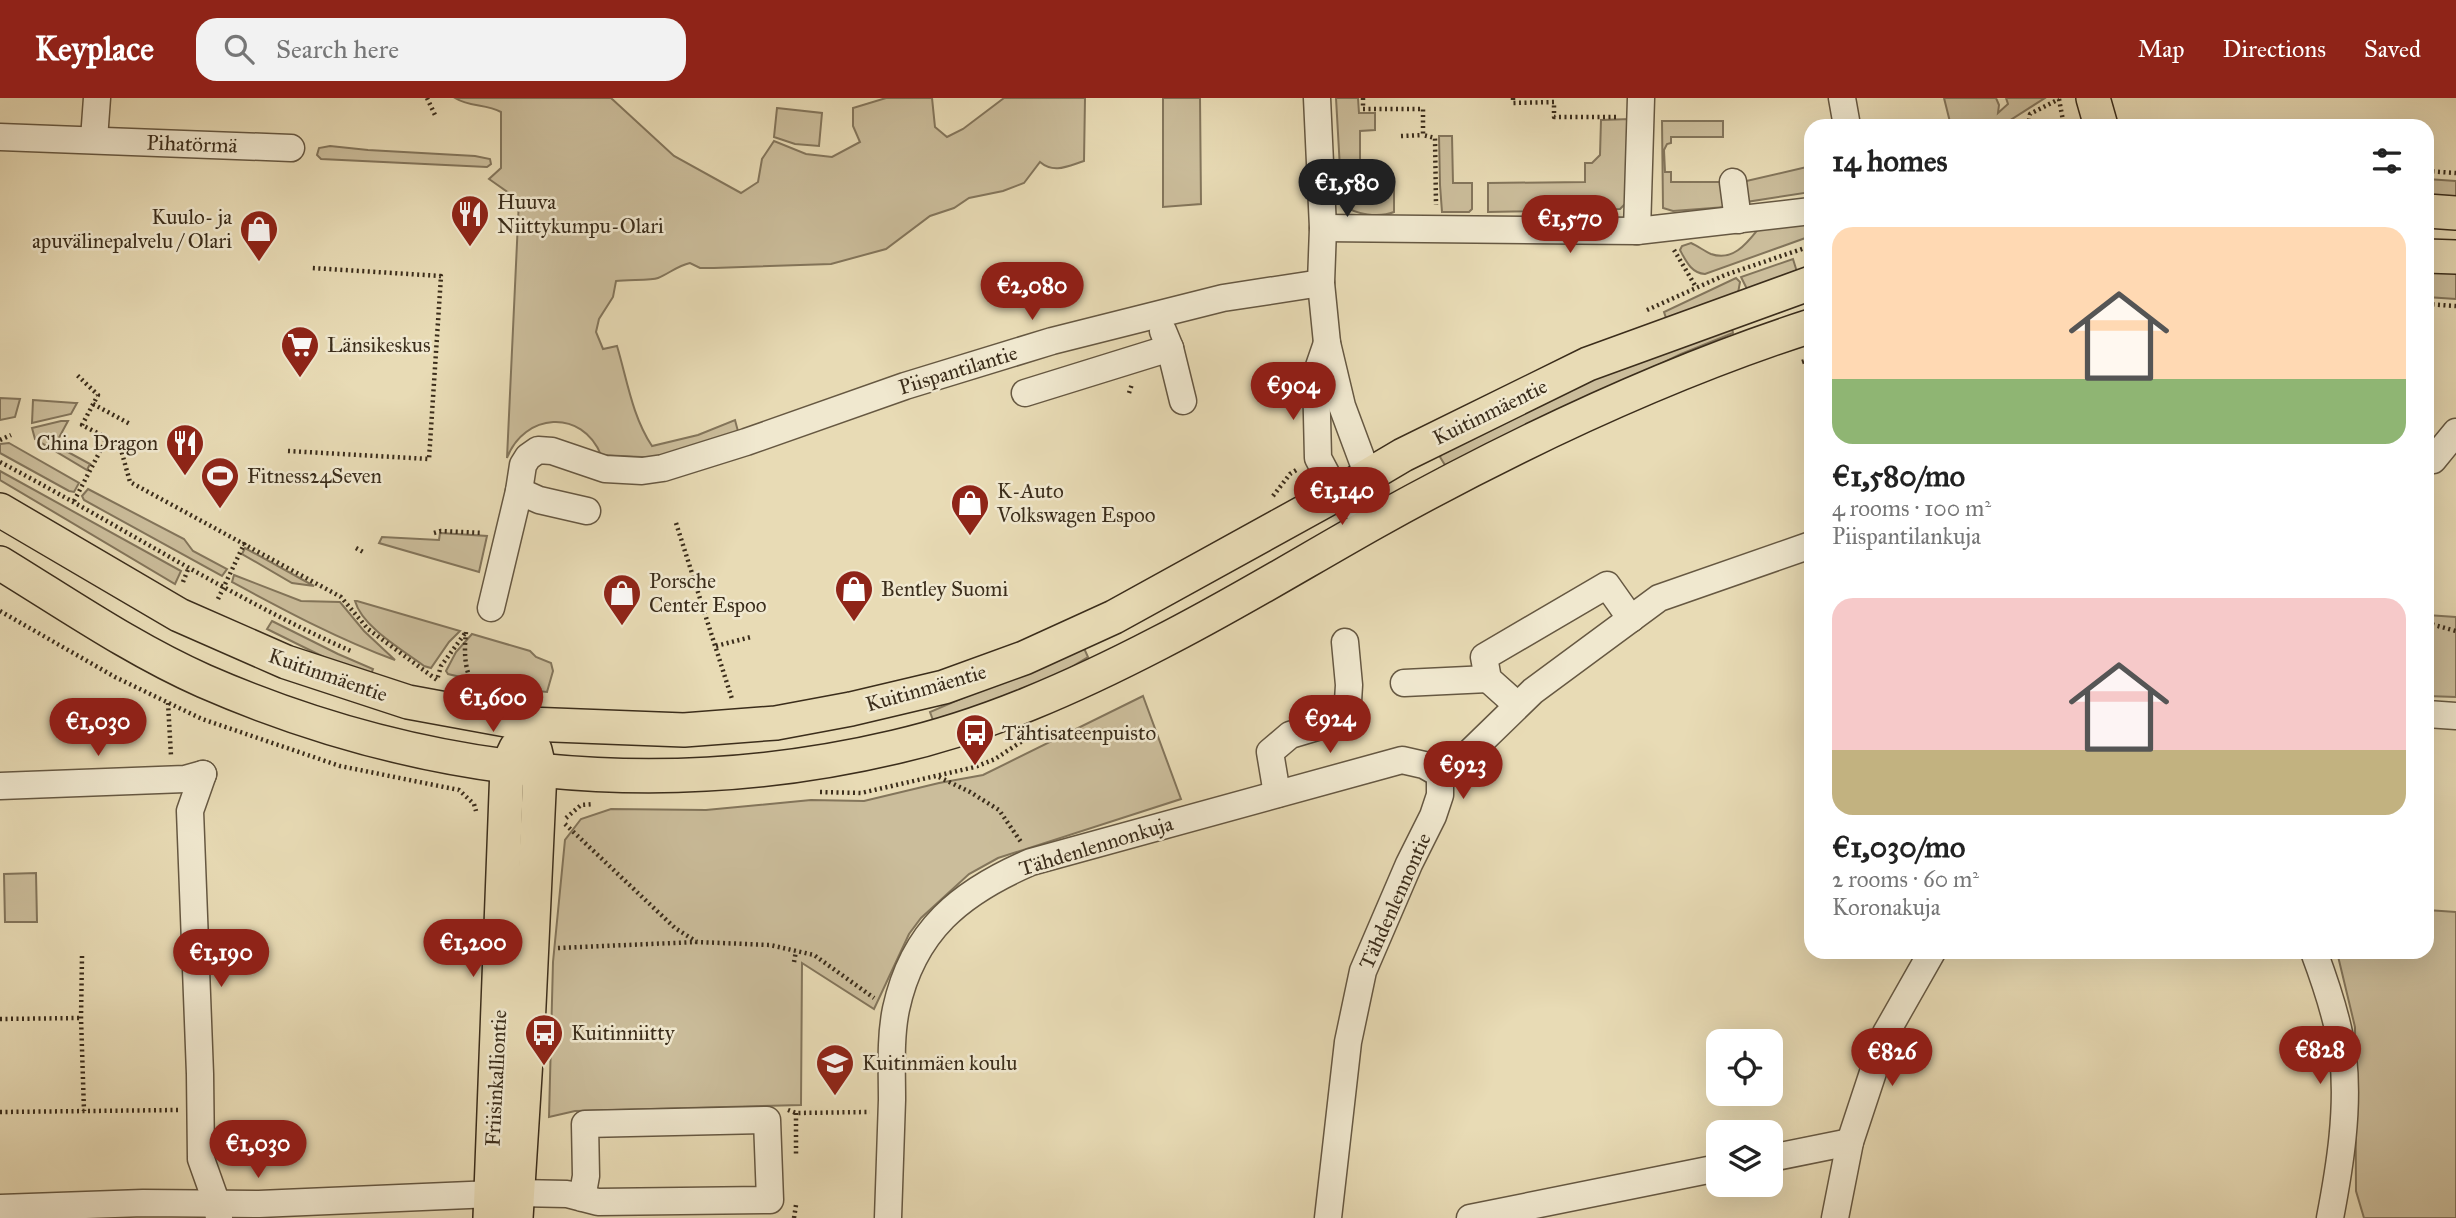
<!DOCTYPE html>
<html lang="en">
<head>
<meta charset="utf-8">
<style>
  :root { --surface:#fff; --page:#f2f2f2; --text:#222; --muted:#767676; --accent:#8f2418 }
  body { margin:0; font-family:"IM FELL Great Primer",serif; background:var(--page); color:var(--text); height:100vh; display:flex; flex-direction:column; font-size:26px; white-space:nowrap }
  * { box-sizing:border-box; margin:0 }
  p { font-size:23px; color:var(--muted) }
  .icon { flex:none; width:38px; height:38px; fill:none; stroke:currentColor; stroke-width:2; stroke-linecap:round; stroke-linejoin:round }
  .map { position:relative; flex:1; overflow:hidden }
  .drawer { position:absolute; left:1804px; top:21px; width:630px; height:840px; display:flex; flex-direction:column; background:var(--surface); border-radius:21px; box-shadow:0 7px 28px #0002 }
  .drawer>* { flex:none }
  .buttons { position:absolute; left:1706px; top:931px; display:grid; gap:14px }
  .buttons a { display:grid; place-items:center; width:77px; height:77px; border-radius:14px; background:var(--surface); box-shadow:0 7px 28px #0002; font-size:35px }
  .price { position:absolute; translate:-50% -60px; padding:0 16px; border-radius:24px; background:var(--accent); color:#fff; font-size:23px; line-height:46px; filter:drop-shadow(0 2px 4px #0008) }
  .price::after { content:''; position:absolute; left:50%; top:42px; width:21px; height:16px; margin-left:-10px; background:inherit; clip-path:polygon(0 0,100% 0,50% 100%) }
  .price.selected { background:#222; color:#fff }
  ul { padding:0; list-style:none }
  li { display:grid; align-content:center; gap:14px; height:371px; padding:0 28px }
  li span { display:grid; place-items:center; height:217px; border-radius:21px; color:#555 }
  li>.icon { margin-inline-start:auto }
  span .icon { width:126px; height:126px; fill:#fffc; stroke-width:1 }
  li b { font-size:30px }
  h2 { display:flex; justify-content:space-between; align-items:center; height:84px; padding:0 28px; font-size:30px }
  header { display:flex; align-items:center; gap:42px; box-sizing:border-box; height:98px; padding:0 35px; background:var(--accent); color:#fff }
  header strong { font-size:33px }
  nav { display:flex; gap:38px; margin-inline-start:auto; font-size:24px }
  .search { width:490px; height:63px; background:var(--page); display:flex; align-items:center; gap:18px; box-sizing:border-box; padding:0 24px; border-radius:21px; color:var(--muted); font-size:26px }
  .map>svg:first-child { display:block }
  .green { fill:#cbbd9b; stroke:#83755b; stroke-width:2 }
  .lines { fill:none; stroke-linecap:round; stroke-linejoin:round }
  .minor-casing { stroke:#665842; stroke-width:29 }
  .major-casing { stroke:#3b2d1b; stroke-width:36 }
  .path { stroke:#3b2d1b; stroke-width:4.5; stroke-dasharray:2 3.5; stroke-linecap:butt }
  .minor { stroke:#f0e8cf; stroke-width:26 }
  .major { stroke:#e8dbb5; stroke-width:33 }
  .labels { text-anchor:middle; stroke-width:5; stroke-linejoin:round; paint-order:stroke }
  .street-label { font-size:21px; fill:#3b2d1b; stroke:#f0e8cf }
  .poi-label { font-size:21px; fill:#3b2d1b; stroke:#f0e8cf; text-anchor:start }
</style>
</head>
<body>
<header>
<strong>Keyplace</strong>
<div class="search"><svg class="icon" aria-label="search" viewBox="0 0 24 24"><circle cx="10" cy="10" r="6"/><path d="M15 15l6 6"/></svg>Search here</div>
<nav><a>Map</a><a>Directions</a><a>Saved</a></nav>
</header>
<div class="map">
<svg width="2456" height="1120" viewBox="0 0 2456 1120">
  <rect width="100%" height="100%" fill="#e8dbb5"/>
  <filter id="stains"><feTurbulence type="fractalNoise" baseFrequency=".00286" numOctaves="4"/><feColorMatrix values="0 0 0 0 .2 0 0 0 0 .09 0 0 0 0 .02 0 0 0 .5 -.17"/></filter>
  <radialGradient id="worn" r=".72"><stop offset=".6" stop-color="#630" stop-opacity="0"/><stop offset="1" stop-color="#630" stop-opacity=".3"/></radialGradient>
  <!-- green -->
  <g class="green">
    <path d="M455 0H611L674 58 741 95 758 84 762 61 774 43 806 56 832 59 860 44 853 28V10L886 0H932L935 29 947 39 963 31 1004 0H1085L1084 63C1068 68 1054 76 1040 64L1024 85 1003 93 969 100 954 110 930 118 886 151 831 166 714 170H700L690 165C677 168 670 175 658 180 651 183 626 181 616 183L613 199 599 221 596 234 603 251 617 248C627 281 632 318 652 348L698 337 735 322 739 337 661 360 601 357C582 310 524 315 507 360L519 102 489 81 501 70V14C486 6 469 9 455 0Z"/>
    <polygon points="1163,0 1200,0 1201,106 1163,109"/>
    <path d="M1336 0H1358L1359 15H1375V32L1360 33V83L1391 84 1394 86V114C1379 120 1355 117 1342 106Z"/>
    <polygon points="1944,0 1996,0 1999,7 1998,15 2008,6 2006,0 2045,0 2001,28 1951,28"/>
    <polygon points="777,10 822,15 819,48 795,46 774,39"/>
    <polygon points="1630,21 1628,103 1620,111 1488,114 1488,85 1585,84 1585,65 1592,65 1600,57 1601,22"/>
    <polygon points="1662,23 1723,23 1723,39 1671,39 1671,45 1667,46 1664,52 1665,74 1671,74 1671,84 1724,84 1726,109 1673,113 1663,110"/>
    <polygon points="1439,38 1452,38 1453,85 1472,85 1472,111 1469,114 1442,114 1440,87"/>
    <polygon points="330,48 368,52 475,58 490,61 491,66 487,69 321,61 317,57 319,50"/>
    <polygon points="1811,68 1811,94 1746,104 1742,84"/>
    <polygon points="2427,81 2456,83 2456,102 2427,100"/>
    <path d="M1811 122V138L1705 176C1691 175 1686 163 1680 152L1682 148 1691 145C1698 148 1704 153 1711 156 1733 164 1747 145 1759 130Z"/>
    <polygon points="1793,161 1797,174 1747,191 1741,179"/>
    <polygon points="2427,171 2456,173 2456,201 2427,199"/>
    <polygon points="1736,180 1740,184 1738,195 1666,220 1664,214"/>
    <polygon points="1731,226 1733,235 1681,256 1450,368 1445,367 1440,359 1443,353 1566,291"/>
    <polygon points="0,300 20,301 15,319 0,322"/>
    <polygon points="33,302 75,305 77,305 71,316 32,325"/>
    <polygon points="61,323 68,323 55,347 90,366 87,372 35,341 32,330"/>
    <polygon points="9,345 79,385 74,394 69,393 0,355 0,346"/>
    <polygon points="0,373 181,473 175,486 0,382"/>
    <polygon points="88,391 184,441 193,453 227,471 222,478 84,402 82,398"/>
    <polygon points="440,435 487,438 479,474 379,445 382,439 439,442"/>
    <polygon points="245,450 314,488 292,485 242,456"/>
    <path d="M234 477 301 503 340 504 364 533 395 562C338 541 286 513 232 484Z"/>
    <path d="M355 503H357L460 533 449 544 431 570 424 568C404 553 362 529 355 503Z"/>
    <polygon points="2427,517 2456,519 2456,599 2427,598"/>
    <polygon points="272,523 338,556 373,571 370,579 342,568 267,531"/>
    <polygon points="472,536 530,553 536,559 551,565 553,573 547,594 507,590 448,576 446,573 456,554"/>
    <polygon points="1083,548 1088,559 1055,579 934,625 930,614"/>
    <polygon points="1143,598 1181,701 998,760 969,776 921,820 909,836 874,911 802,865 801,1007 575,1013 549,1019 553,864 565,742 581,721 611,711 706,712 811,702 864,703 939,685 983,677"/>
    <polygon points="36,775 37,824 5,824 4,776"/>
    <polygon points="2427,812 2456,814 2456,1120 2364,1120 2356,1093 2355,929 2337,854 2427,854"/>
  </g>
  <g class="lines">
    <defs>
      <g id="minor">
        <polyline points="1317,0 1323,130 1321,185 1327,245 1342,308 1368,378 1375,424"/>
        <polyline points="1842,0 1847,28"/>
        <polyline points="0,39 291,50"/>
        <polyline points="94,41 97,0"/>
        <polyline points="1733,84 1738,122"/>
        <polyline points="1323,130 1637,133 1811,113"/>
        <polyline points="1637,133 1641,0"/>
        <polyline points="1163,233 1170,250 1183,303"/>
        <polyline points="1327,245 1316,277 1318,360 1337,396 1375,424"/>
        <polyline points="1025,295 1170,250"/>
        <polyline points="2433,362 2456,334"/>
        <polyline points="519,393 539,402 587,413"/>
        <polyline points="491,510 519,393 523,367 528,359 538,352 552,353 605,371 642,373 663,370 746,344 905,288 1052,243 1223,200 1321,185"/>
        <polyline points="1404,585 1488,581"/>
        <polyline points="1517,607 1488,581 1484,559 1607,487 1631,521"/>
        <polyline points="2427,616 2456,618"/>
        <polyline points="203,676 190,713 200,976 201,1061 217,1106 219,1120"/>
        <polyline points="0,688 185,681 203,676"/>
        <polyline points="1277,696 1270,654 1290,637 1347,620 1349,587 1345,544"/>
        <path d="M2314 854C2326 886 2339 925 2343 958 2349 1011 2340 1068 2330 1120"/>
        <polyline points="1771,1060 1850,1044"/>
        <polyline points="0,1110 143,1105 259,1106 517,1095 567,1096 598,1104 770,1102 767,1022 585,1026 586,1078 582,1100"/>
        <path d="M888 1120C889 1081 891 1041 892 1002 892 972 890 940 896 911 913 832 961 794 1031 764L1402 662 1424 667 1440 676"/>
        <polyline points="1328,1120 1348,944 1363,873 1409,766 1433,718 1440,697 1440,676 1463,661 1533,593 1659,500 1811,447"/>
        <polyline points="1470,1120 1718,1070"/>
        <polyline points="1835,1120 1850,1044 1886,935 1932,854"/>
      </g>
      <g id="major">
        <polyline points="2093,0 2101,28"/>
        <polyline points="2427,113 2456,115"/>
        <polyline points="2427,158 2456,159"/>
        <polyline points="0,412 179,517 286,564 408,604 528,626 684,632 776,625 851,611 944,589 1024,560 1114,519 1337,396 1403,357 1588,266 1811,185"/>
        <path d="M0 465C67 506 132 551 204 583 424 679 661 704 895 649 987 628 1076 588 1159 545 1232 508 1302 465 1373 425 1513 347 1659 277 1811 228"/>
        <polyline points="490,1120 507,669 516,650"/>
        <polyline points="516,1120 528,929 540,673 535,652"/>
      </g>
    </defs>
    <!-- minor casing -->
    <use href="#minor" class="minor-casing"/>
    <!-- major casing -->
    <use href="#major" class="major-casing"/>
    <!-- path -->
    <g class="path">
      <polyline points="427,0 435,17"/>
      <polyline points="1363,0 1363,11 1423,11 1423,37 1435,40 1436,107"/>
      <polyline points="1513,0 1513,5 1554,4 1554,19 1619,19"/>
      <polyline points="2059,1 2064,28"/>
      <polyline points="2028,28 2030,16 2059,1"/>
      <polyline points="1401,38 1423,37"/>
      <polyline points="2427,73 2456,75"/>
      <polyline points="1674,152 1696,189"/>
      <polyline points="2427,206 2456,208"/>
      <polyline points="1647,212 1725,177 1811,148"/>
      <polyline points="1802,264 1811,261"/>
      <polyline points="1129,295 1132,286"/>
      <polyline points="93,306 130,326"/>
      <polyline points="107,340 120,348 130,384 341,499 368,531 437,582 441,568 466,534"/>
      <polyline points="0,342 11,337"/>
      <polyline points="288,353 429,361 441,178 312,170"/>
      <path d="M0 364C118 426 231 500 353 554"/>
      <polyline points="1273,398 1290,376 1298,371"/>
      <polyline points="74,403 107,340 82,327 98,297 77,277"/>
      <polyline points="676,425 732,601"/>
      <polyline points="434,435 441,433 483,435"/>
      <polyline points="356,450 365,455"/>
      <polyline points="183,484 189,469"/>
      <polyline points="218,501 246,442"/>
      <polyline points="0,513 115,579 202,621 340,668 459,692 474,706 476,713"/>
      <polyline points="2427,525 2456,533"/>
      <path d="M466 534C464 553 464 574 475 589"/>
      <polyline points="716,548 751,539"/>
      <polyline points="168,605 171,658"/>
      <polyline points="939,679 970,694 999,712 1021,744"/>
      <polyline points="820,694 861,695 975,669 995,661 1033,636"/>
      <polyline points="566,720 581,707 594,706"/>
      <polyline points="565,726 675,830 697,844 770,847 814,857 874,900"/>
      <polyline points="558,850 696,844"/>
      <polyline points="82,858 81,920 84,1013"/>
      <polyline points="794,864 796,853"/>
      <polyline points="0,921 81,920"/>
      <polyline points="788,1012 796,1015 870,1014"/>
      <polyline points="0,1014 178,1012"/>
      <polyline points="796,1015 796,1056"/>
      <polyline points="794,1120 796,1107"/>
    </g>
    <!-- minor -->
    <use href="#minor" class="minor"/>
    <!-- major -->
    <use href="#major" class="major"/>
  </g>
  <!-- icons -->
  <defs>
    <symbol id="restaurant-pin" viewBox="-11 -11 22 30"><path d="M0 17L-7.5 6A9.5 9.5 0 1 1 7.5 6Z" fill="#8f2418" stroke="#f0e8cf"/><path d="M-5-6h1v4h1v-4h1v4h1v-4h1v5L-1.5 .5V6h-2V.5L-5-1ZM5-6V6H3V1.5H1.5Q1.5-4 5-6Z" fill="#fff"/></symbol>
    <symbol id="shop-pin" viewBox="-11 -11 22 30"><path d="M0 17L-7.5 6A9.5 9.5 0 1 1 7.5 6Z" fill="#8f2418" stroke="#f0e8cf"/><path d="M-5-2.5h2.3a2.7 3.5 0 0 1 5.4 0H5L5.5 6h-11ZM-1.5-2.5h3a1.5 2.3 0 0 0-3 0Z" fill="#fff"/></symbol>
    <symbol id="supermarket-pin" viewBox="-11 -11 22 30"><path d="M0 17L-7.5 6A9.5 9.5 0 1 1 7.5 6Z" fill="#8f2418" stroke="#f0e8cf"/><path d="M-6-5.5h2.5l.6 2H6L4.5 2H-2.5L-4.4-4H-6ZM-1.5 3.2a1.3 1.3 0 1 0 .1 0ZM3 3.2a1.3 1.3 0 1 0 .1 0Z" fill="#fff"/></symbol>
    <symbol id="stadium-pin" viewBox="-11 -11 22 30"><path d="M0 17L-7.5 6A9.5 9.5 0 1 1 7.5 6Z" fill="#8f2418" stroke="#f0e8cf"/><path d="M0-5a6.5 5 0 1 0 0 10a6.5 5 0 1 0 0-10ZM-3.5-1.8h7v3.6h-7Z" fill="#fff"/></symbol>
    <symbol id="bus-pin" viewBox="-11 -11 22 30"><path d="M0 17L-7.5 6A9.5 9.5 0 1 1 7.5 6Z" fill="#8f2418" stroke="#f0e8cf"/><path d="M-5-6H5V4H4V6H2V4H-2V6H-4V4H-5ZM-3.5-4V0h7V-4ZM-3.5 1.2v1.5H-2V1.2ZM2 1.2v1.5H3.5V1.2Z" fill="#fff"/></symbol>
    <symbol id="school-pin" viewBox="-11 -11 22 30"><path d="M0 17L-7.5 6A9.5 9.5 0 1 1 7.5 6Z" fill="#8f2418" stroke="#f0e8cf"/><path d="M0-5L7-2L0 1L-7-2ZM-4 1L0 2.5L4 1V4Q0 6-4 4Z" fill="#fff"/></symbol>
  </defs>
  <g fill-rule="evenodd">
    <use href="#restaurant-pin" x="448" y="94" width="44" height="60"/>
    <use href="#shop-pin" x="237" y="109" width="44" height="60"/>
    <use href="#supermarket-pin" x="278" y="225" width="44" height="60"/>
    <use href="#restaurant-pin" x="163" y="323" width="44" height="60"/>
    <use href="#stadium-pin" x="198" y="356" width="44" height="60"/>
    <use href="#shop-pin" x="948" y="383" width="44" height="60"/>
    <use href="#shop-pin" x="832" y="469" width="44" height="60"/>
    <use href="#shop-pin" x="600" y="473" width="44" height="60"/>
    <use href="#bus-pin" x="953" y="613" width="44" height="60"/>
    <use href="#bus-pin" x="522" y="913" width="44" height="60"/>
    <use href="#school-pin" x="813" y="943" width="44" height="60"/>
  </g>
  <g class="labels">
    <!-- street labels -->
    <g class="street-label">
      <text transform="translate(192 46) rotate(2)" y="7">Pihatörmä</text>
      <text transform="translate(958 272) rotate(-17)" y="7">Piispantilantie</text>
      <text transform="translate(1490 314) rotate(-26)" y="7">Kuitinmäentie</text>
      <text transform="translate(328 577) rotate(19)" y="7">Kuitinmäentie</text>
      <text transform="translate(926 590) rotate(-16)" y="7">Kuitinmäentie</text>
      <text transform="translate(1096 748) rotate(-17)" y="7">Tähdenlennonkuja</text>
      <text transform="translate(1395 803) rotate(-66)" y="7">Tähdenlennontie</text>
      <text transform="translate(496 980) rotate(-87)" y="7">Friisinkalliontie</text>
    </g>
    <!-- poi labels -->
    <g class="poi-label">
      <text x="497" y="111">Huuva<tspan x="497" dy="24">Niittykumpu-Olari</tspan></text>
      <text x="232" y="126" text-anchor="end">Kuulo- ja<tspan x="232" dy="24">apuvälinepalvelu / Olari</tspan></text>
      <text x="327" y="254">Länsikeskus</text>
      <text x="158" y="352" text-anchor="end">China Dragon</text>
      <text x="247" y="385">Fitness24Seven</text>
      <text x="997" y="400">K-Auto<tspan x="997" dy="24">Volkswagen Espoo</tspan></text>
      <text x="649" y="490">Porsche<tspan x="649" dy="24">Center Espoo</tspan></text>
      <text x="881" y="498">Bentley Suomi</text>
      <text x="1002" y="642">Tähtisateenpuisto</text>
      <text x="571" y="942">Kuitinniitty</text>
      <text x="862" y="972">Kuitinmäen koulu</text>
    </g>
  </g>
  <rect width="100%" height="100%" filter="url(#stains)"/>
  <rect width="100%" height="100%" fill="url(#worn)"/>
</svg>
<div class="buttons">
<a><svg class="icon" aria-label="locate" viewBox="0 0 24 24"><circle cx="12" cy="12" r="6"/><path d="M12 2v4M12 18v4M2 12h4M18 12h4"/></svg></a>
<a><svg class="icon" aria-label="layers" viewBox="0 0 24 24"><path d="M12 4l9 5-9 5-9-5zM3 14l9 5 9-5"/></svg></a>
</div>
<b class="price selected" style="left:1347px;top:121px">€1,580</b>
<b class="price" style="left:1570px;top:157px">€1,570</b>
<b class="price" style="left:1032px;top:224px">€2,080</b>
<b class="price" style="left:1293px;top:324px">€904</b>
<b class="price" style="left:1342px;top:429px">€1,140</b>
<b class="price" style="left:493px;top:636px">€1,600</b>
<b class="price" style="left:1330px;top:657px">€924</b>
<b class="price" style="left:98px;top:660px">€1,030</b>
<b class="price" style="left:1463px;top:703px">€923</b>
<b class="price" style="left:473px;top:881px">€1,200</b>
<b class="price" style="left:221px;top:891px">€1,190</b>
<b class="price" style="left:2320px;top:988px">€828</b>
<b class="price" style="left:1892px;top:990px">€826</b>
<b class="price" style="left:258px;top:1082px">€1,030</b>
<section class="drawer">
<h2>14 homes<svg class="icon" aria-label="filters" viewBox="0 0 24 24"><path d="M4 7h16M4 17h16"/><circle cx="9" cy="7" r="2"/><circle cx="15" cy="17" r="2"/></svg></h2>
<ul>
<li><span style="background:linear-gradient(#ffd9b3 70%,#8fb573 0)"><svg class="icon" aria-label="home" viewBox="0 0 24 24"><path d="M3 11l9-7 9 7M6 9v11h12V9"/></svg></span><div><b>€1,580/mo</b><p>4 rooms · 100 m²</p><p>Piispantilankuja</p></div></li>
<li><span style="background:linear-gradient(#f6c9c9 70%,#c2b280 0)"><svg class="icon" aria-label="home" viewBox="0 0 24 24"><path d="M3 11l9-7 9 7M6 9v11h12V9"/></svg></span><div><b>€1,030/mo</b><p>2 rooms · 60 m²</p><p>Koronakuja</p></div></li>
</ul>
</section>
</div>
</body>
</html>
